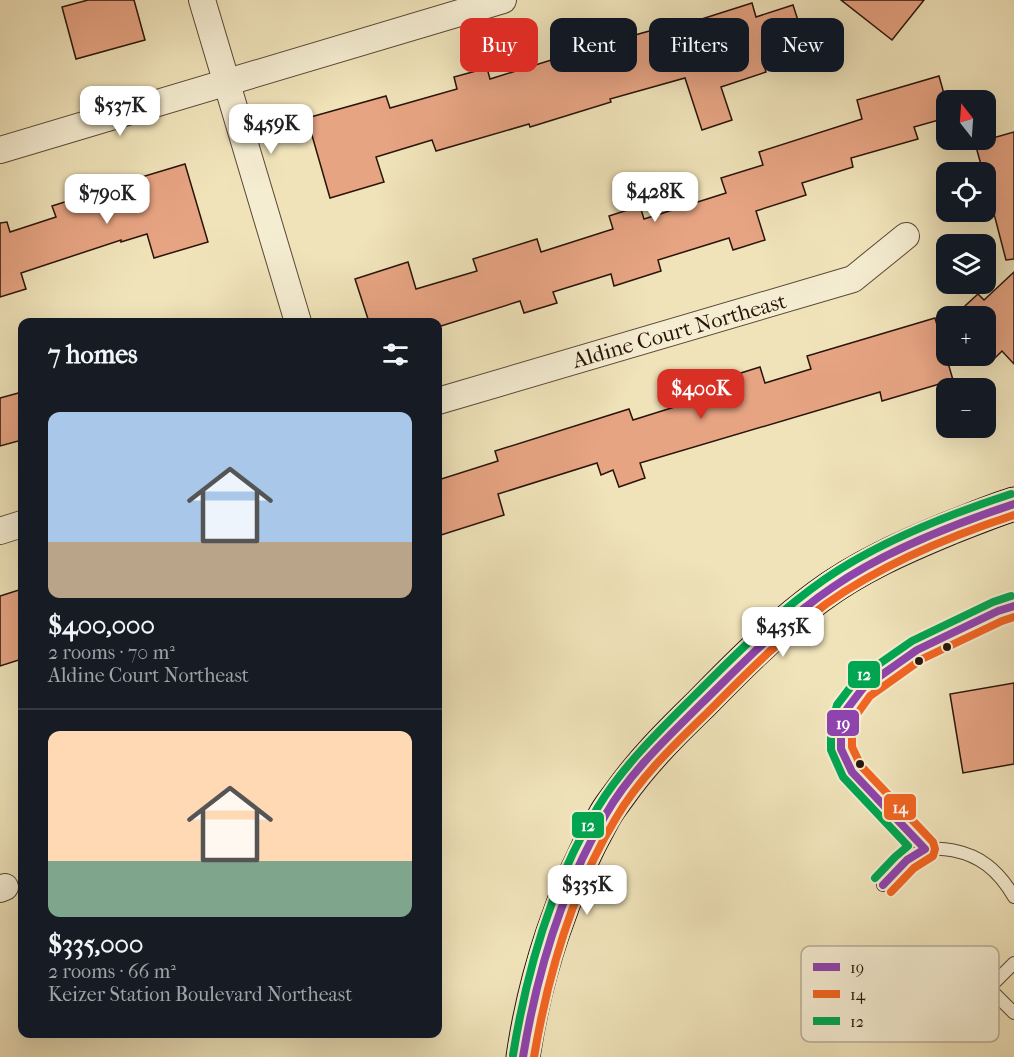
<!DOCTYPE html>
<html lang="en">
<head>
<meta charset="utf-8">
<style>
  :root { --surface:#171b24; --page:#20242c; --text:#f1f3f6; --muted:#9ea1a6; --line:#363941; --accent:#d93025 }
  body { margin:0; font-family:"IM FELL French Canon",serif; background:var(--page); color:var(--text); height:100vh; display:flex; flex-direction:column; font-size:22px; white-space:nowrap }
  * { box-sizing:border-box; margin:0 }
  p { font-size:20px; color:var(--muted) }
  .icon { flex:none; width:33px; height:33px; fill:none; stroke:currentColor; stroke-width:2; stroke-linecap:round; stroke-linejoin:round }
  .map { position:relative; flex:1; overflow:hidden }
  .panel { position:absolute; left:18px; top:318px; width:424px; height:720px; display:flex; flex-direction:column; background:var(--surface); border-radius:12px; box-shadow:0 6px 24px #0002 }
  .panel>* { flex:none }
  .guide { position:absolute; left:460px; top:18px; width:464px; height:54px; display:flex; gap:12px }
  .needle { width:39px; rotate:343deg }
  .controls { position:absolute; left:936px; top:90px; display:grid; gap:12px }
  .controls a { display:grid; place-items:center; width:60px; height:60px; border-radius:12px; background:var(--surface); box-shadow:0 6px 24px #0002; font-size:30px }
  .price { position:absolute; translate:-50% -51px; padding:0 14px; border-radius:12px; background:#fff; color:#222; font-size:20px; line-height:39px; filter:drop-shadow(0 2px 3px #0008) }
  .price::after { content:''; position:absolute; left:50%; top:36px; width:18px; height:14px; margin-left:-9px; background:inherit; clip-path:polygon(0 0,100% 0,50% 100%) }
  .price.on { background:var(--accent); color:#fff }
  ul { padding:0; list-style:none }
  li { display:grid; align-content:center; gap:12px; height:318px; padding:0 30px }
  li+li { border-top:2px solid var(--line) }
  li span { display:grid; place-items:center; height:186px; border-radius:12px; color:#555 }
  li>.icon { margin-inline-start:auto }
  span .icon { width:108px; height:108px; fill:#fffc; stroke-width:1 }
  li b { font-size:26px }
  h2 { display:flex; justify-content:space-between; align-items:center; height:72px; padding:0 30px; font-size:26px }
  .tag { padding:0 21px; border-radius:12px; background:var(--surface); box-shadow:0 6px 24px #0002; font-size:21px; line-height:54px }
  .tag.on { background:var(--accent); color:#fff }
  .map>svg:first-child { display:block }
  .building { fill:#e7a483; stroke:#28140a; stroke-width:1.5 }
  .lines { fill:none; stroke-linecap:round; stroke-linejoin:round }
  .lane-casing { stroke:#5a4836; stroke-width:14 }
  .street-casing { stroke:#5a4836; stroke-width:28 }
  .secondary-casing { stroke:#28140a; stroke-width:35 }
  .lane { stroke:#f5edd2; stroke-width:12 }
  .street { stroke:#f5edd2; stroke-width:26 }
  .secondary { stroke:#f5edd2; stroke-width:33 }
  .bus-1-casing { stroke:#f5edd2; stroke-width:12 }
  .bus-2-casing { stroke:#f5edd2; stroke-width:12 }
  .bus-3-casing { stroke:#f5edd2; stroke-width:12 }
  .bus-1 { stroke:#8e44ad; stroke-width:8 }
  .bus-2 { stroke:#f26522; stroke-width:8 }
  .bus-3 { stroke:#00a651; stroke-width:8 }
  .bus-dot { fill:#28140a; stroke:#f5edd2; stroke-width:2 }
  .labels { text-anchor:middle; stroke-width:4.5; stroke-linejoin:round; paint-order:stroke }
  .street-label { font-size:22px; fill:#28140a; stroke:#f5edd2 }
  .key { fill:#f5edd2; stroke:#b8ac96; stroke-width:1.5 }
  .key-label { font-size:16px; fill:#28140a }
  .line-badge { stroke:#f5edd2; stroke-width:2 }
  .badge-label { font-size:16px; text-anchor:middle; font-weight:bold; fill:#fff }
</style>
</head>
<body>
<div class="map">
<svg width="1014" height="1057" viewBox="0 0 1014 1057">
  <rect width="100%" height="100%" fill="#f0e3ba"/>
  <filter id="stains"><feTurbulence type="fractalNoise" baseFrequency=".00333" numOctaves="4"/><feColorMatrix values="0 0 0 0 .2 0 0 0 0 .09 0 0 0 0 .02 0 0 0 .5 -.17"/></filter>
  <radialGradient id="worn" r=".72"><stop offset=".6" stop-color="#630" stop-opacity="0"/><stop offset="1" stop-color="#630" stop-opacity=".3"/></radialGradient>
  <!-- building -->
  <g class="building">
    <polygon points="88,0 134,0 145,40 76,59 62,7"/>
    <polygon points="841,0 924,0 892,40"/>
    <polygon points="752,3 756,17 793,5 806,45 762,59 766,72 721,87 732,120 702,130 685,78 610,99 611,102 530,127 529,124 436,151 432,140 376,157 384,182 330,198 307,118 386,96 390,108 457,89 454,77 487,68 490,79 561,57 558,46 605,32 605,30 631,23 635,35 685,21 686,24"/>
    <polygon points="939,76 946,101 946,118 914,127 918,139 851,158 853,167 802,183 806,195 756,211 765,240 733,250 729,238 658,260 661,271 614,286 611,274 553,292 557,303 524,313 520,301 438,327 438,322 369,322 355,279 408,262 416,289 477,271 473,259 537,239 541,252 613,229 609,216 640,206 644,219 726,193 721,178 763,165 759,152 862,119 857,100"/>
    <polygon points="1014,132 1014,259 1006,260 986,183 986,172 983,172 975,143"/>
    <polygon points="185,164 208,242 154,258 147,234 121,242 121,240 21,273 26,289 0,297 0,223 7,222 10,232 56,217 52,206 106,189 105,188"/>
    <polygon points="1014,272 1014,364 1002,351 994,359 986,350 986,316 954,316 978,294 984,300"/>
    <polygon points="935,318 953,380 882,401 880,392 640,463 645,478 619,487 613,470 601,475 597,463 498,494 504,515 438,536 438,480 498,461 495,451 629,409 633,420 681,405 681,404 732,389 728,377 760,367 765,383 811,369 807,356"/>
    <polygon points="22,392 22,440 0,446 0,398"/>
    <polygon points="22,589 22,659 0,666 0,596"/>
    <polygon points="1014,683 1014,764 963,773 950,694"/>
  </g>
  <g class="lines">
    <defs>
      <g id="lane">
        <polyline points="925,849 852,772 841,749 841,729 847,709 863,688 917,650 998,611 1014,606"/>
        <path d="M883 885C893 874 903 860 917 853 937 843 970 852 987 865 999 874 1007 885 1014 897"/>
        <polyline points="1014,963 989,988 1014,1013"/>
      </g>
      <g id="street">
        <polyline points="202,0 298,322"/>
        <polyline points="0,150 503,0"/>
        <polyline points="438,401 853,279 906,236"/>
        <polyline points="0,531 22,524"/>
        <polyline points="0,889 5,887"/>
      </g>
      <path id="secondary" d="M523 1057C535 974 563 890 604 817 608 809 614 802 619 795 643 761 671 733 701 704 738 666 775 629 818 597 858 567 904 547 950 528 971 520 992 511 1014 504"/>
    </defs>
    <!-- lane casing -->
    <use href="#lane" class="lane-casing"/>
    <!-- street casing -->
    <use href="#street" class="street-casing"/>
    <!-- secondary casing -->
    <use href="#secondary" class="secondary-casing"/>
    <!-- lane -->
    <use href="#lane" class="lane"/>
    <!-- street -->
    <use href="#street" class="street"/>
    <!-- secondary -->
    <use href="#secondary" class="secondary"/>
    <defs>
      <g id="bus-1">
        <polyline points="883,885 907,860 925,849 852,772 841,749 841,729 847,709 863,688 917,650 998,611 1014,606"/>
        <path d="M523 1057C537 972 562 888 606 814 630 772 667 738 701 704 743 663 784 620 833 587 885 551 954 524 1014 504"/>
      </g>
      <g id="bus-2">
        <polyline points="891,892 914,868 933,856 935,849 933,842 861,766 852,747 852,731 857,714 870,696 922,659 1002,621 1014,617"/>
        <path d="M534 1057C548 974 572 890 616 818 640 777 675 744 708 712 746 674 783 636 826 604 881 565 950 536 1014 515"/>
      </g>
      <g id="bus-3">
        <polyline points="875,878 895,857 908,846 843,777 831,750 831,727 837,705 856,680 912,641 993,602 1011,596"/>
        <path d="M513 1055C527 969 552 882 598 807 623 766 659 731 693 697 735 655 776 613 825 579 877 543 950 514 1011 494"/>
      </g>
    </defs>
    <!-- bus-1 casing -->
    <use href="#bus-1" class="bus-1-casing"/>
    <!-- bus-2 casing -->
    <use href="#bus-2" class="bus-2-casing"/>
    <!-- bus-3 casing -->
    <use href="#bus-3" class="bus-3-casing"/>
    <!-- bus-1 -->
    <use href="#bus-1" class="bus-1"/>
    <!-- bus-2 -->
    <use href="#bus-2" class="bus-2"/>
    <!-- bus-3 -->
    <use href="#bus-3" class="bus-3"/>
  </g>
  <!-- markers -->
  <g class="bus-dot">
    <circle cx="947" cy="647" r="5"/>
    <circle cx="919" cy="661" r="5"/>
    <circle cx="860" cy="764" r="5"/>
  </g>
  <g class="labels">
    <!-- street labels -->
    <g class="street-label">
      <text transform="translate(679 330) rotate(-16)" y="8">Aldine Court Northeast</text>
    </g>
  </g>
  <!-- legend -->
  <rect x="801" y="946" width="198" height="96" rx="9" class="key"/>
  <rect x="813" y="963" width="27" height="8" fill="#8e44ad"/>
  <rect x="813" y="990" width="27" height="8" fill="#f26522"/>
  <rect x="813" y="1017" width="27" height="8" fill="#00a651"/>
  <g class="key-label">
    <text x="850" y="973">19</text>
    <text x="850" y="1000">14</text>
    <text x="850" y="1027">12</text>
  </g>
  <g class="line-badge">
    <rect x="847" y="660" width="34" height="29" rx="6" fill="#00a651"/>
    <rect x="826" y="709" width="34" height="28" rx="6" fill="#8e44ad"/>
    <rect x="883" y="793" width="34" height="28" rx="6" fill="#f26522"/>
    <rect x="571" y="811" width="34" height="28" rx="6" fill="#00a651"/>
  </g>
  <g class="badge-label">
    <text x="864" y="680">12</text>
    <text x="843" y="729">19</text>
    <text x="900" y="813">14</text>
    <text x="588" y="831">12</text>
  </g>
  <rect width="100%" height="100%" filter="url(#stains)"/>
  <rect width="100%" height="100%" fill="url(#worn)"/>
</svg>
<div class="controls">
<a><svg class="needle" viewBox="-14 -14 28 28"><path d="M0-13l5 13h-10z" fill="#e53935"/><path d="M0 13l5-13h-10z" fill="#9ea1a6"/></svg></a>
<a><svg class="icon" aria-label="locate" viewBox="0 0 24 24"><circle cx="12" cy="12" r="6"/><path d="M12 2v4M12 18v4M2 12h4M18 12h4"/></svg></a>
<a><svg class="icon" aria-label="layers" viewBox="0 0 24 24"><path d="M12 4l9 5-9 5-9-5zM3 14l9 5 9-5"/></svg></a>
<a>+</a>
<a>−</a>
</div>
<b class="price" style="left:120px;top:137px">$537K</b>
<b class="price" style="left:271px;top:155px">$459K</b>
<b class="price" style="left:655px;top:223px">$428K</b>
<b class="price" style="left:107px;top:225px">$790K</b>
<b class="price on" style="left:701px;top:420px">$400K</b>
<b class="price" style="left:783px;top:658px">$435K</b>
<b class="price" style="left:587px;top:916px">$335K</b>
<div class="guide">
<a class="tag on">Buy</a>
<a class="tag">Rent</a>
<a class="tag">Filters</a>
<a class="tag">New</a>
</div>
<section class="panel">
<h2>7 homes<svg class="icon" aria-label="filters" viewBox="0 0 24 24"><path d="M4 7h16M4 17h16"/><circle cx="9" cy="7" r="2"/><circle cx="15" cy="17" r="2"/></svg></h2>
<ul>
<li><span style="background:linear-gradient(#a9c7e8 70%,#b9a48a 0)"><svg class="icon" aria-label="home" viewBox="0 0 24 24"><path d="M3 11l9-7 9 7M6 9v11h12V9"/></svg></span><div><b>$400,000</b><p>2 rooms · 70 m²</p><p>Aldine Court Northeast</p></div></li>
<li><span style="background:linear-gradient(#ffd9b3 70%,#7fa58c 0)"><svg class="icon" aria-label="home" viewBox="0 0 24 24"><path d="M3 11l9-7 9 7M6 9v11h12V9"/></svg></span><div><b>$335,000</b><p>2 rooms · 66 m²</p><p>Keizer Station Boulevard Northeast</p></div></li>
</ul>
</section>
</div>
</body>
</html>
